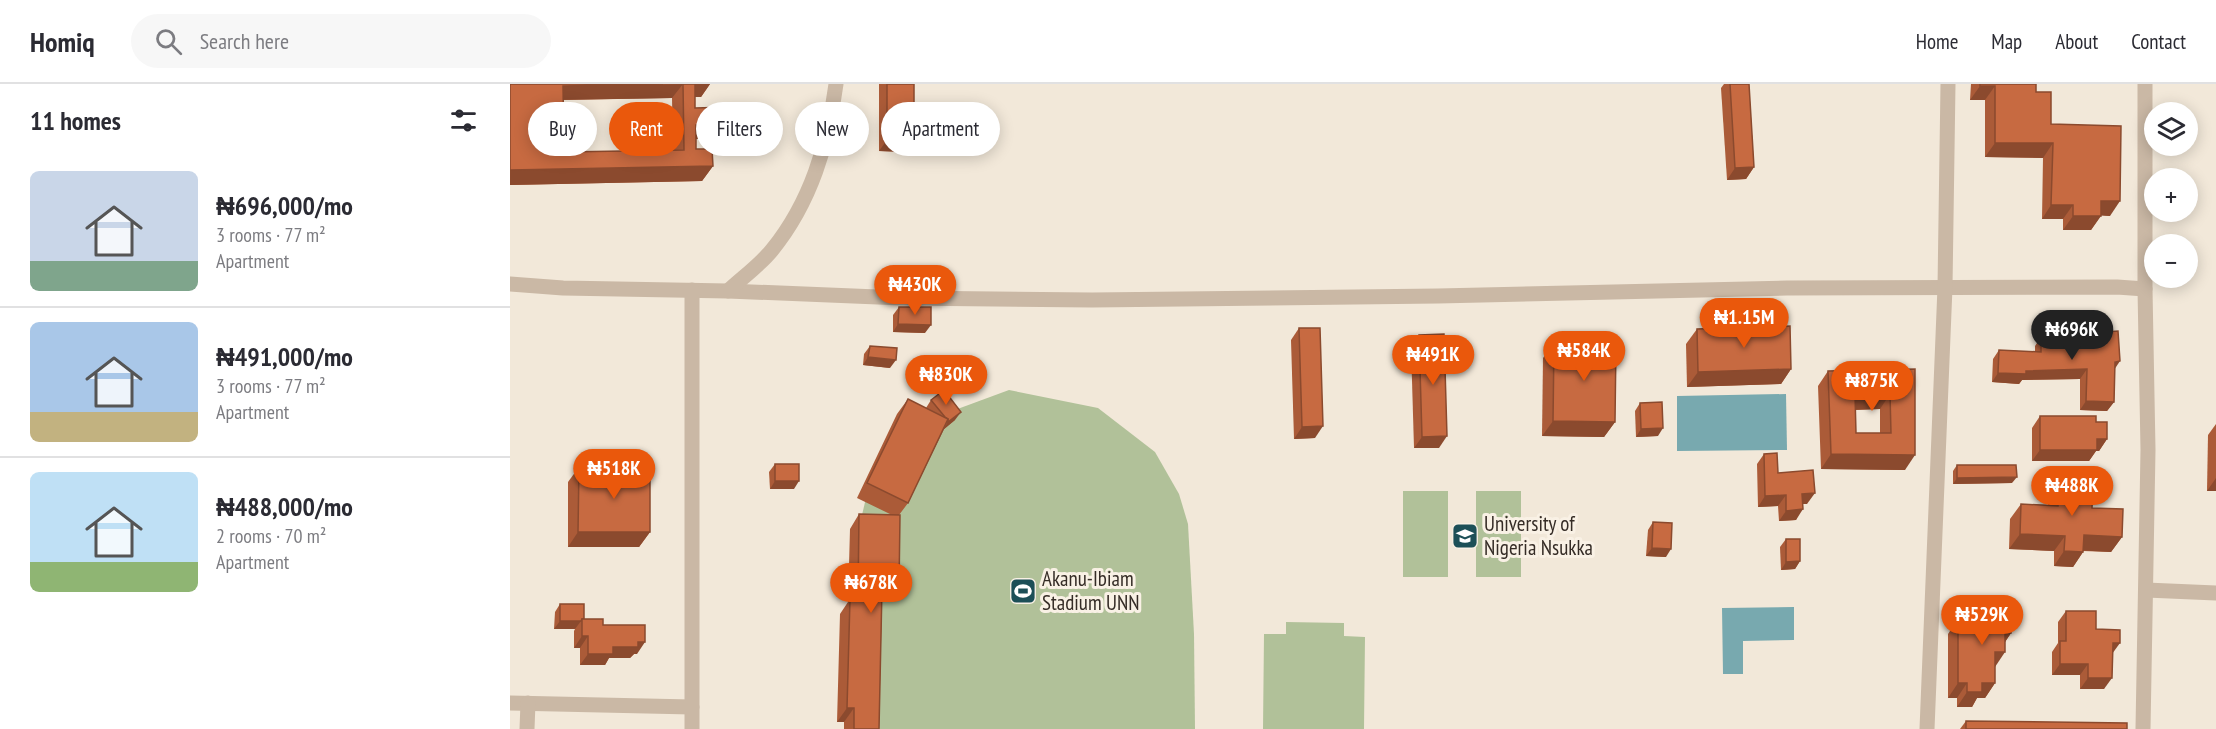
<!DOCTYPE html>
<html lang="en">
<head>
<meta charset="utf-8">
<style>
  :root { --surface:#fff; --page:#f7f7f7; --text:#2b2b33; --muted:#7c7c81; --line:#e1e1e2; --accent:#ea580c }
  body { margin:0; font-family:"PT Sans Narrow",sans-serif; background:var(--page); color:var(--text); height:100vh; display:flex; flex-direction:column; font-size:22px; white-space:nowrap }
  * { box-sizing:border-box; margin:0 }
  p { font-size:20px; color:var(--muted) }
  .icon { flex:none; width:33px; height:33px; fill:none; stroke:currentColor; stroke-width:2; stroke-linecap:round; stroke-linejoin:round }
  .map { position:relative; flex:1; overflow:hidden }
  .drawer { display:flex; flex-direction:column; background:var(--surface); width:510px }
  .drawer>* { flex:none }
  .banner { position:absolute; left:18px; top:18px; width:570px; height:54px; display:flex; gap:12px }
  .buttons { position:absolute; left:1634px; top:18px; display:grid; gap:12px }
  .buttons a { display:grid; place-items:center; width:54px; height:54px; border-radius:50%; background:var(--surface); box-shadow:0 3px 15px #0003; font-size:30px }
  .price { position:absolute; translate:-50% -51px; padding:0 14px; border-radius:21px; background:var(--accent); color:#fff; font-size:20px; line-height:39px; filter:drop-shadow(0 2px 3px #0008) }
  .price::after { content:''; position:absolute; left:50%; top:36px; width:18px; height:14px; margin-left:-9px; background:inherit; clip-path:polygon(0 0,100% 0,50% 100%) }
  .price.current { background:#222; color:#fff }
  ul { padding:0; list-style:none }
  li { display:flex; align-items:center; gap:18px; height:150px; padding:0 30px }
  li+li { border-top:2px solid var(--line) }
  li span { display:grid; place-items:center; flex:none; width:168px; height:120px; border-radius:9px; color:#555 }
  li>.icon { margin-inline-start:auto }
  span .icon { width:72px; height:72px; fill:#fffc; stroke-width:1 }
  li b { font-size:26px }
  h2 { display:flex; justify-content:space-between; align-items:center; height:72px; padding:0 30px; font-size:26px }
  .pill { padding:0 21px; border-radius:27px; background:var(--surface); box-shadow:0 3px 15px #0003; font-size:21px; line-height:54px }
  .pill.current { background:var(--accent); color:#fff }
  header { display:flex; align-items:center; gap:36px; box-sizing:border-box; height:84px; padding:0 30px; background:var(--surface); border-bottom:2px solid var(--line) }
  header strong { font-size:28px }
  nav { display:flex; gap:33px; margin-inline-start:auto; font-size:21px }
  .search { width:420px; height:54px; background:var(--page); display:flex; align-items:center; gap:15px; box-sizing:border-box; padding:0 21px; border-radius:33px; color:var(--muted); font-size:22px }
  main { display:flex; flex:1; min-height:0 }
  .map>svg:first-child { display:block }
  .green { fill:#b1c199 }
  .water { fill:#78a9af }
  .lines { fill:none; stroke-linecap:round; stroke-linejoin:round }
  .minor { stroke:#cab8a5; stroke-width:15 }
  .wall { fill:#ab5b38; fill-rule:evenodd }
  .shaded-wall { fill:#8b4a2e }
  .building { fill:#c76a41; stroke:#8b4a2e; stroke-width:1.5; fill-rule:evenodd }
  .labels { text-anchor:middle; stroke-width:6; stroke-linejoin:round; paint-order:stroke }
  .poi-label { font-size:21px; fill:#352c26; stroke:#f9f1e5; text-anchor:start }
</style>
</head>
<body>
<header>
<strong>Homiq</strong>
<div class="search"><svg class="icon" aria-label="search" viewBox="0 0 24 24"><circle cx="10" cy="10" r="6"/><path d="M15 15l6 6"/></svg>Search here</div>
<nav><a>Home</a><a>Map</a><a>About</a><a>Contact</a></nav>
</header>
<main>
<section class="drawer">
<h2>11 homes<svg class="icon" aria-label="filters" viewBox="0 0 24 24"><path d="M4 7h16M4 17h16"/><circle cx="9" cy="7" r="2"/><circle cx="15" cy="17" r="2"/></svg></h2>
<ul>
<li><span style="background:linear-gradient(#c9d6e8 75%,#7fa58c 0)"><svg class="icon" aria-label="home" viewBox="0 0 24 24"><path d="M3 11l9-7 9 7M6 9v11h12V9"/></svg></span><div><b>₦696,000/mo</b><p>3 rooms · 77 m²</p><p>Apartment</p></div></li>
<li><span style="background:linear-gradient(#a9c7e8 75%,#c2b280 0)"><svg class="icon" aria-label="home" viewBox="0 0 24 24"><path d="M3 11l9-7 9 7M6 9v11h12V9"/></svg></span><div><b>₦491,000/mo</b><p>3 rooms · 77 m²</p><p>Apartment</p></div></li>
<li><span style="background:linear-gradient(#bfe0f5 75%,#8fb573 0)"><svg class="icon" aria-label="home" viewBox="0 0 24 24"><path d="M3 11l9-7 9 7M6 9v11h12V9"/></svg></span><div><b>₦488,000/mo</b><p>2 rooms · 70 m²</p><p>Apartment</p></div></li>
</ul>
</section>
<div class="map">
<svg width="1706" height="645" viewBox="0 0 1706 645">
  <rect width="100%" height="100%" fill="#f2e8d9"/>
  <!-- green -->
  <g class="green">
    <polygon points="499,306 588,324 645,368 669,410 678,440 684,550 685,645 344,645 344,465 360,397 415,337"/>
    <rect x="893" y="407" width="45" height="86"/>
    <rect x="966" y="407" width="45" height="86"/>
    <polygon points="776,538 834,539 834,552 855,553 854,645 753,645 754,550 776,550"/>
  </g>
  <!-- water -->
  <g class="water">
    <polygon points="1276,310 1277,366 1167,367 1167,312"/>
    <polygon points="1284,523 1284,556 1233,557 1233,590 1213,590 1212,524"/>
  </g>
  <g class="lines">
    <!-- minor -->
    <g class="minor">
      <polyline points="0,200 53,204 218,207 392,214 582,216 928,212 1277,204 1607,203 1635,205 1635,0"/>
      <path d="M218 207C233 193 250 181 262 166 301 118 318 60 326 0"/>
      <polyline points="1636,506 1706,509"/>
      <polyline points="0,619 182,623"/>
      <polyline points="17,645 18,619"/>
      <polyline points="182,645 182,206"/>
      <polyline points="1417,645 1435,203 1438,0"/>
      <polyline points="1633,645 1638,366 1635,205"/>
    </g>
  </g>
  <!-- wall -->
  <g class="wall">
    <path d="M0 0H200L191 13H185V24L209 55H186V65L203 82 192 97 0 101ZM162 14 163 66 54 68 53 16Z"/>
    <polygon points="369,0 404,0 404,56 396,68 369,67"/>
    <polygon points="1214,0 1239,0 1244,83 1236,95 1217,96 1211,4"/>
    <polygon points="1461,0 1526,0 1526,8 1541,40 1600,132 1591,131 1581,146 1553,146 1553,135 1532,135 1533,74 1475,73 1475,16 1460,16"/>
    <polygon points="389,223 415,249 383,248 383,231"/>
    <polygon points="789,244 805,354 784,355 781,256"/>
    <polygon points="1187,245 1281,285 1271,300 1177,303 1176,260"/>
    <polygon points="1581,249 1605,285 1604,318 1597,327 1570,326 1570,295 1512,296 1509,300 1482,298 1483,275 1489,266 1525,268 1525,262 1531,253 1579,252"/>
    <polygon points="909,251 929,364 904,364 901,263"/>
    <polygon points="1044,259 1105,338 1094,353 1032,352 1033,274"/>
    <polygon points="360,262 380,284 353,281 354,270"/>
    <path d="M1405 285 1395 386 1311 385 1308 302 1318 287ZM1370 325V349H1346V326Z"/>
    <polygon points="398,315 416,324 421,316 445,336 434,345 398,419 389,431 379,518 372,518 369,645 334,645 334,638 327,638 330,530 338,518 340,445 349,430 382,431 347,414 387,330"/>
    <polygon points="1130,319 1148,352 1126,353 1125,327"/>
    <polygon points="1530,332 1586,338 1597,355 1589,367 1586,367 1579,377 1522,377 1522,344"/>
    <polygon points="1706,340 1706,407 1697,407 1698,351"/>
    <polygon points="1254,370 1268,389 1297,420 1293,420 1286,436 1269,437 1268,422 1248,423 1247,380"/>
    <polygon points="265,380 284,405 260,405 259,388"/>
    <polygon points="1447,381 1502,399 1443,400 1443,387"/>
    <polygon points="69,383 140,448 129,463 58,463 58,398"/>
    <polygon points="1549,397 1582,424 1612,453 1601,468 1573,467 1573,468 1563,483 1544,482 1544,467 1499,465 1500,435 1511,420 1538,421 1538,412"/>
    <polygon points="1143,438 1156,473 1136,472 1138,446"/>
    <polygon points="1276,455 1290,477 1285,485 1271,486 1270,463"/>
    <polygon points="50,520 74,535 93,541 127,570 124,570 120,574 99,574 95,581 70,581 70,564 64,564 64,547 65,545 44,545 45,528"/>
    <polygon points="1467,523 1501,549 1495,558 1485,582 1485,599 1475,614 1467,614 1462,623 1447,623 1447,614 1438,614 1438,550 1448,535 1458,535"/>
    <polygon points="1556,527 1586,545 1602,570 1594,605 1570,605 1570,591 1542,591 1542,568 1548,559 1548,538"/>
    <polygon points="1456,637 1617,645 1450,645"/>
  </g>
  <!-- shaded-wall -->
  <g class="shaded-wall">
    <polygon points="173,0 162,14 43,16 53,2"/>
    <polygon points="184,0 200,0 191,13 174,13"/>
    <polygon points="1470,2 1485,2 1475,16 1460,16"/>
    <polygon points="220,40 209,55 176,55 186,41"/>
    <polygon points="377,56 404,56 396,68 369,67"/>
    <polygon points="1485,59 1543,59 1533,74 1475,73"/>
    <polygon points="203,82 192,97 0,101 0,86"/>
    <polygon points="1244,83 1236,95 1217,96 1225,84"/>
    <polygon points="1591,117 1610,117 1600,132 1581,131"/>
    <polygon points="1541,121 1563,121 1553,135 1532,135"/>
    <polygon points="1563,132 1591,132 1581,146 1553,146"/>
    <polygon points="388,240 421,241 415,249 383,248"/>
    <polygon points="358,273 386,276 380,284 353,281"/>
    <polygon points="1610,277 1604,286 1605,278"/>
    <polygon points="1281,285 1271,300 1177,303 1188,288"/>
    <polygon points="1577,285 1570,295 1512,296 1509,300 1482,298 1488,289 1516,287"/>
    <polygon points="1380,310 1370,325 1335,326 1345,311"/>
    <polygon points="1576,317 1604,318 1597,327 1570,326"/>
    <polygon points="451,328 445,336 433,346 438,338"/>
    <polygon points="1043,337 1105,338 1094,353 1032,352"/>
    <polygon points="813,342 805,354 784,355 792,343"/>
    <polygon points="1153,344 1148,352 1126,353 1131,345"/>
    <polygon points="937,352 929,364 904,364 912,353"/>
    <polygon points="1587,355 1597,355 1589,367 1586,367 1579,377 1522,377 1530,366"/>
    <polygon points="1321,370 1405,371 1395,386 1311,385"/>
    <polygon points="1507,393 1502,399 1443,400 1447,394"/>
    <polygon points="1706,394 1706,407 1697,407"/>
    <polygon points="265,397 289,397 284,405 260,405"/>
    <polygon points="1305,409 1297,420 1285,420 1292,410"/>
    <polygon points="1276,411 1268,422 1248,423 1255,412"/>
    <polygon points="1293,425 1286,436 1269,437 1276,427"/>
    <polygon points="68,448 140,448 129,463 58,463"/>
    <polygon points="1510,450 1555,452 1544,467 1499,465"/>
    <polygon points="1574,451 1612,453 1601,468 1564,466"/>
    <polygon points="1142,464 1161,465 1156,473 1136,472"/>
    <polygon points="1554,467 1573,468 1563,483 1544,482"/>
    <polygon points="1290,477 1285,485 1271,486 1276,478"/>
    <polygon points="372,504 389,504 379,518 362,518"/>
    <polygon points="50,537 71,537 65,545 44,545"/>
    <polygon points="1495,549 1501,549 1491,564"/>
    <polygon points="72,552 78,552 70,564 64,564"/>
    <polygon points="128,558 135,558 127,570 124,570 120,574 99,574 95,581 70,581 78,570 103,563"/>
    <polygon points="1603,559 1610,559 1602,570"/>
    <polygon points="1485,568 1495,568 1485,583"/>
    <polygon points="1550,580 1578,580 1570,591 1542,591"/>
    <polygon points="1578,594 1602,594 1594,605 1570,605"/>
    <polygon points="1448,599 1457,599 1447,614 1438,614"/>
    <polygon points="1472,599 1485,599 1475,614 1467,614 1462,623 1447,623 1457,608"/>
    <polygon points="337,624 344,624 334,638 327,638"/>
  </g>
  <!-- building -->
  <g class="building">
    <polygon points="0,0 153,0 53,2 54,68 174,66 173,0 185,0 185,24 219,23 220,40 186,41 186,65 202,65 203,82 0,86"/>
    <rect x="377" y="0" width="27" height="56"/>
    <polygon points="1220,0 1239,0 1244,83 1225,84"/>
    <polygon points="1470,0 1526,0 1526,8 1541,8 1541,40 1611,42 1610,117 1591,117 1591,132 1563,132 1563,121 1541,121 1543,59 1485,59 1485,2 1470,2"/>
    <polygon points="389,223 421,223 421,241 388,240"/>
    <polygon points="1280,242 1281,285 1188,288 1187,245"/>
    <polygon points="789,244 810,244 813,342 792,343"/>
    <polygon points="1608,247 1610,277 1605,278 1604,318 1576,317 1577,285 1516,287 1516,290 1488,289 1489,266 1531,268 1531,253 1581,252 1581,249"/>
    <polygon points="934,250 937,352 912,353 909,251"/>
    <polygon points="1044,259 1106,260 1105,338 1043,337"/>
    <polygon points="360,262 387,264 386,276 358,273"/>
    <path d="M1405 285V371L1321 370 1318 287ZM1380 310 1381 349H1346L1345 311Z"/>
    <polygon points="434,306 451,328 438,338 438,335 435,333 421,316"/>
    <polygon points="398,315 438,335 398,419 357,399"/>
    <polygon points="1152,318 1153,344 1131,345 1130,319"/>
    <polygon points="1530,332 1586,332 1586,338 1597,338 1597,355 1587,355 1587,366 1530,366"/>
    <polygon points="1267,369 1268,389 1303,386 1305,409 1292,410 1293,425 1276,427 1276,411 1255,412 1254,370"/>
    <rect x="265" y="380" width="24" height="17"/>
    <polygon points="1447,381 1506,381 1507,393 1447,394"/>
    <polygon points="69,383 140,383 140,448 68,448"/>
    <polygon points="1549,397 1583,399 1582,424 1613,425 1612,453 1574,451 1573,468 1554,467 1555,452 1510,450 1511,420 1548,422"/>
    <polygon points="349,430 390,431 389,504 372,504 369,645 344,645 344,624 337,624 340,515 348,516"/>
    <polygon points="1143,438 1162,439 1161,465 1142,464"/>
    <polygon points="1276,455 1290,455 1290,477 1276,478"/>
    <polygon points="50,520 74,520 74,535 72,535 71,537 50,537"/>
    <polygon points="1467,523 1501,523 1501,549 1495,549 1495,568 1485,568 1485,599 1472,599 1472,608 1457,608 1457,599 1448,599 1448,535 1467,535"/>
    <polygon points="1556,527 1586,527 1586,545 1610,546 1610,559 1603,559 1602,594 1578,594 1578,580 1550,580 1550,557 1556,557"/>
    <polygon points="72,535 93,535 93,541 135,541 135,558 128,558 128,563 103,563 103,570 78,570 78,552 72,552"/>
    <polygon points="1456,637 1617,639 1617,645 1456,645"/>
  </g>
  <!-- icons -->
  <defs>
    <symbol id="university-square" viewBox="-11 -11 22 22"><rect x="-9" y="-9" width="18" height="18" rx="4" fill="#1c4f57" stroke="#f9f1e5"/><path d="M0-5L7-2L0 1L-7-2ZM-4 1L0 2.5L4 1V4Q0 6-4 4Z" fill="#fff"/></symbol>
    <symbol id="stadium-square" viewBox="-11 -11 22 22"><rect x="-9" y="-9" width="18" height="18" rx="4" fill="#1c4f57" stroke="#f9f1e5"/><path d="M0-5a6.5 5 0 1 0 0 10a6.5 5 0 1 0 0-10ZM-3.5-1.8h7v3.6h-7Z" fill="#fff"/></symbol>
  </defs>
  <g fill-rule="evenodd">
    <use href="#university-square" x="940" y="437" width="30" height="30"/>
    <use href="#stadium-square" x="498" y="492" width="30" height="30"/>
  </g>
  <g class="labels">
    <!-- poi labels -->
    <g class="poi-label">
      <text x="974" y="447">University of<tspan x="974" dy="24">Nigeria Nsukka</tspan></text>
      <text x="532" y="502">Akanu-Ibiam<tspan x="532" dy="24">Stadium UNN</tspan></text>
    </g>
  </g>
</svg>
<div class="buttons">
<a><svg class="icon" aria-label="layers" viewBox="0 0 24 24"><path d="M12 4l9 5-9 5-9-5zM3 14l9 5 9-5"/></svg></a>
<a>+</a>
<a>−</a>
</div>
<b class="price" style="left:405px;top:232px">₦430K</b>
<b class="price" style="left:1234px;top:265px">₦1.15M</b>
<b class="price current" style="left:1562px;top:277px">₦696K</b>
<b class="price" style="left:1074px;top:298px">₦584K</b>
<b class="price" style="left:923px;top:302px">₦491K</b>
<b class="price" style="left:436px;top:322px">₦830K</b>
<b class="price" style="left:1362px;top:328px">₦875K</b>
<b class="price" style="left:104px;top:416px">₦518K</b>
<b class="price" style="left:1562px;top:433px">₦488K</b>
<b class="price" style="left:361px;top:530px">₦678K</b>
<b class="price" style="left:1472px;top:562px">₦529K</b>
<div class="banner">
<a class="pill">Buy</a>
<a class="pill current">Rent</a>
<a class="pill">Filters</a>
<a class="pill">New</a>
<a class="pill">Apartment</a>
</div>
</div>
</main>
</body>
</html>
